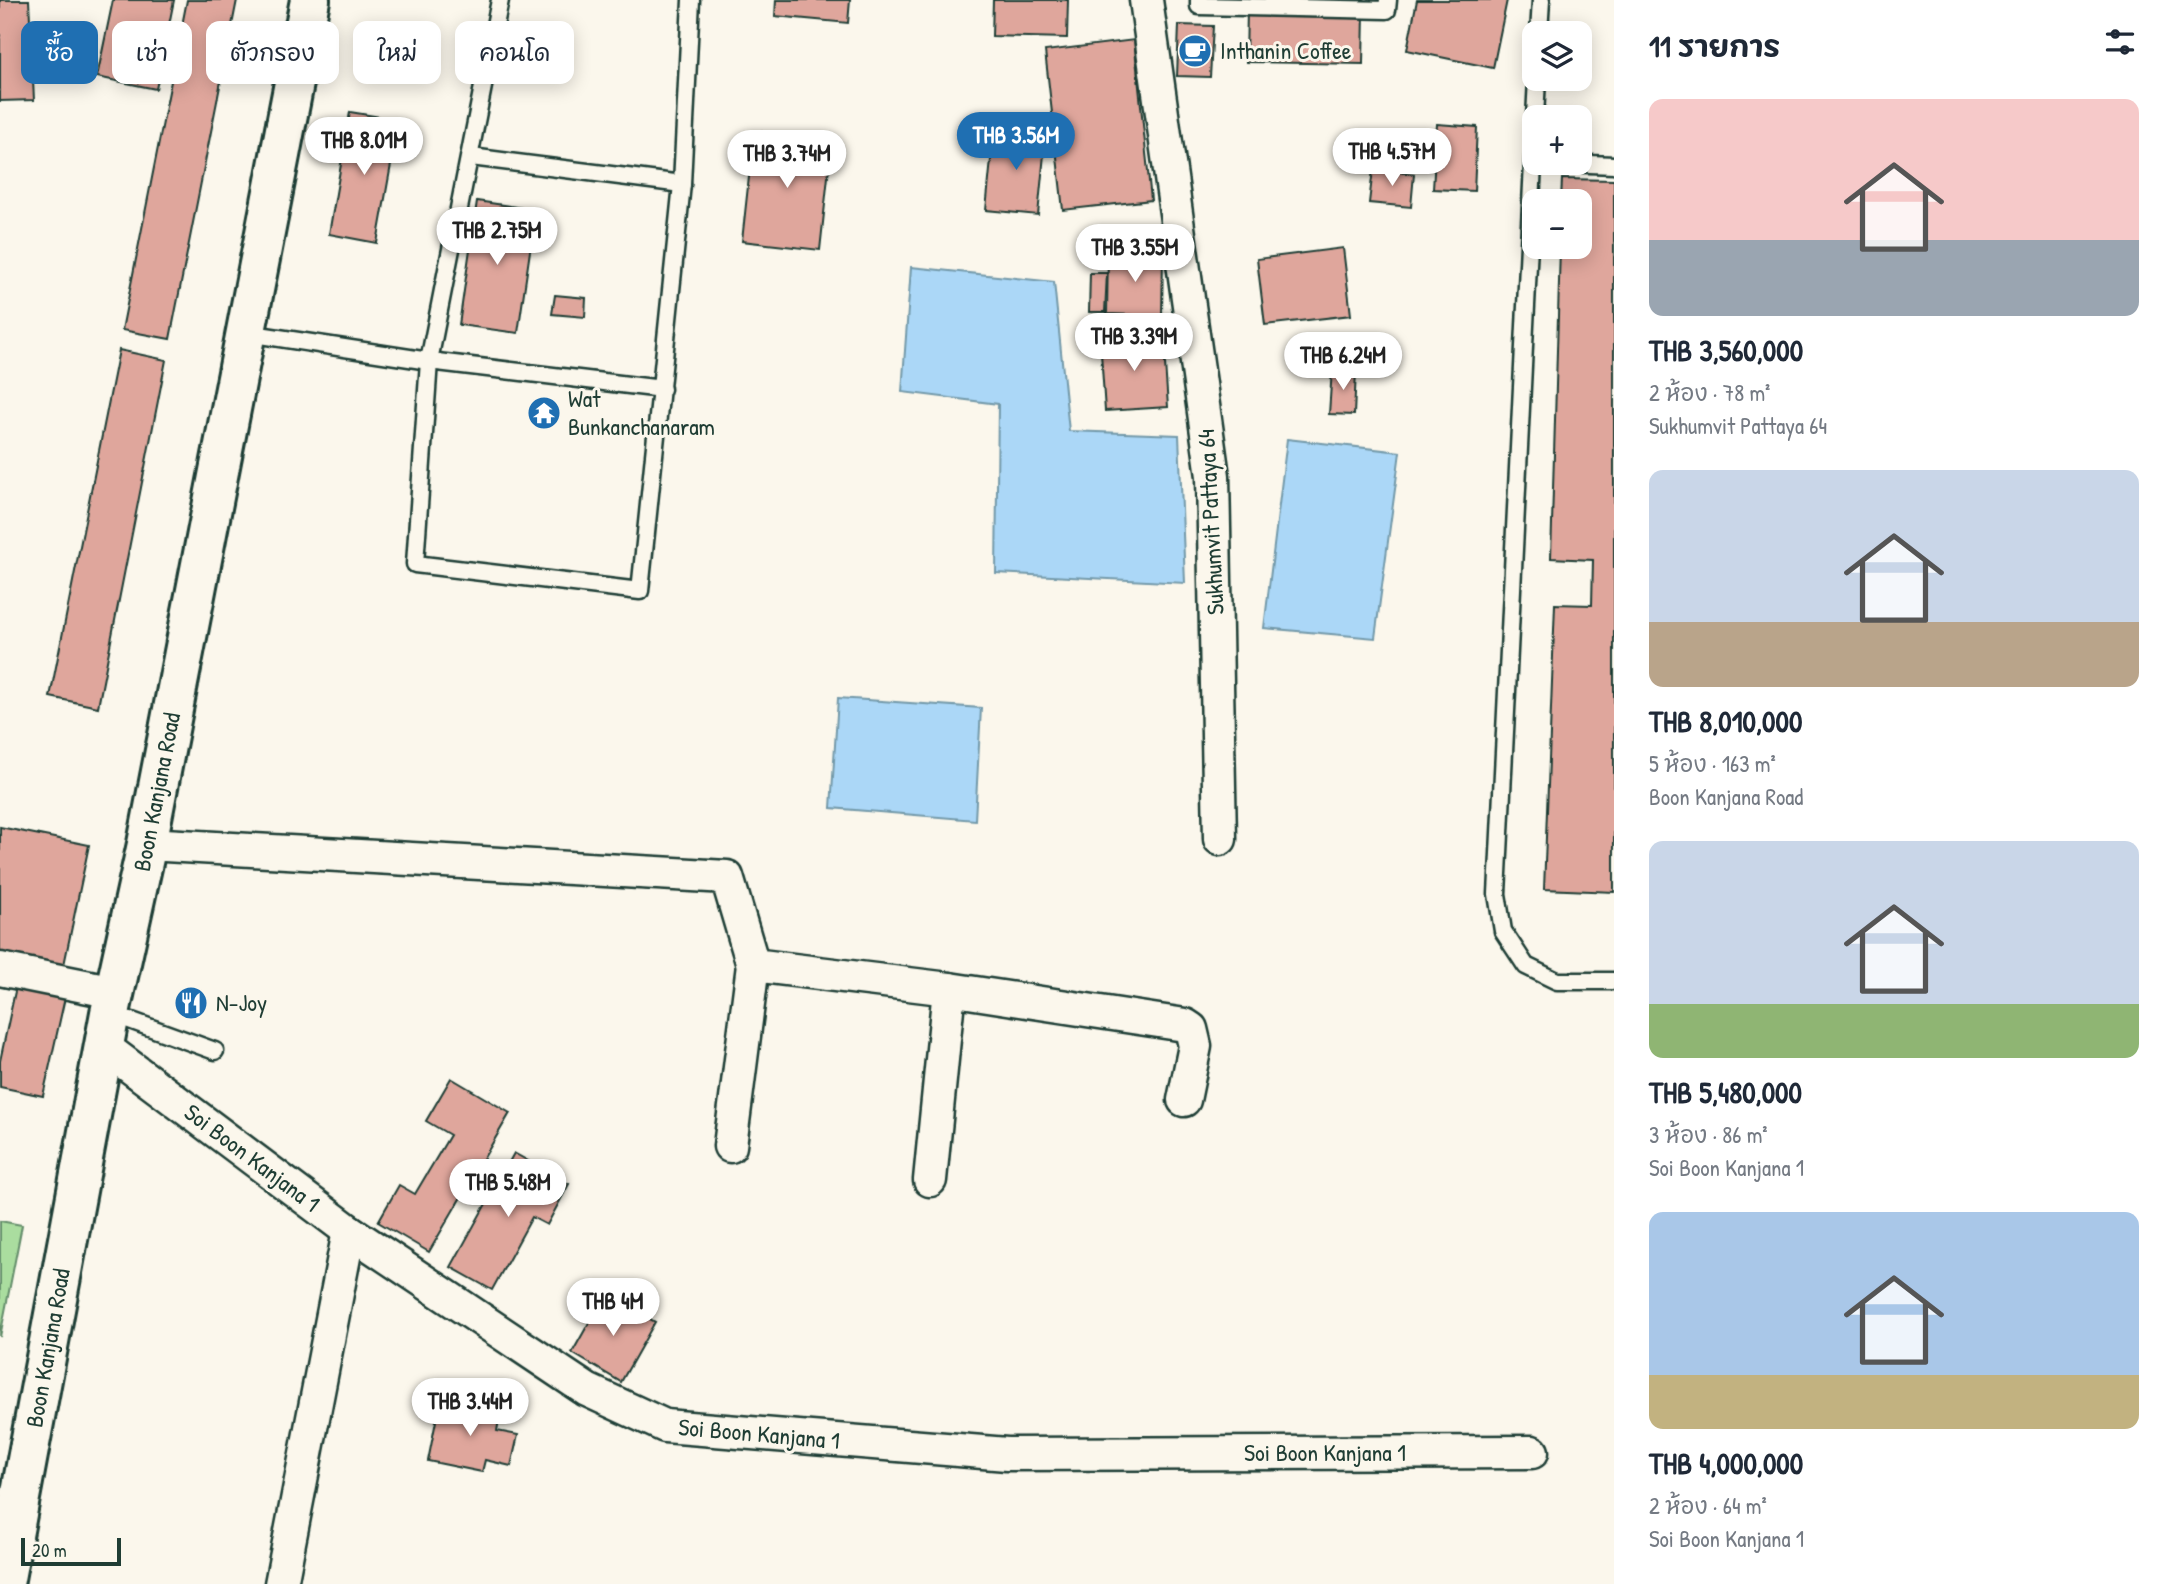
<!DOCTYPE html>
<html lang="th">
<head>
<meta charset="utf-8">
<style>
  :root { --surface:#fff; --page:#f6f6f7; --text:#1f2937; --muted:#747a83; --accent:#1f6fb2 }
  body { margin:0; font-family:"Patrick Hand","Playpen Sans Thai",sans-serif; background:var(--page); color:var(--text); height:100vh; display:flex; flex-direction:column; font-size:26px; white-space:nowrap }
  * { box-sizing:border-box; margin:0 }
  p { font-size:23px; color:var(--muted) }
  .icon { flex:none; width:38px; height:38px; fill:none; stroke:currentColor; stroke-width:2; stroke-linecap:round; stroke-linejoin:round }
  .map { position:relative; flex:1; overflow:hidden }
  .sheet { display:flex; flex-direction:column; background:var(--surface); width:560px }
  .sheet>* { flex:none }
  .banner { position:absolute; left:21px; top:21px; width:665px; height:63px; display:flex; gap:14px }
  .fabs { position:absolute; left:1522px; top:21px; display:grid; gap:14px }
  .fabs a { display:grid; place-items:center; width:70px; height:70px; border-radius:14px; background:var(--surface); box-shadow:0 4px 18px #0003; font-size:35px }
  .scale { position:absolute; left:21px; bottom:18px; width:100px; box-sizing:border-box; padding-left:7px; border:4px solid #1f3d34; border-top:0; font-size:19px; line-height:24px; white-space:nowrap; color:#1f3d34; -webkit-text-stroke:5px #fbf7ec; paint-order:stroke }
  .price { position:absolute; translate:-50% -60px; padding:0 16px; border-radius:24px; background:#fff; color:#222; font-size:23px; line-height:46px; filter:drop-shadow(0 2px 4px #0008) }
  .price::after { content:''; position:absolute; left:50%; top:42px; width:21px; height:16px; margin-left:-10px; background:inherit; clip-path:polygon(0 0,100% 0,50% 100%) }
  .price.active { background:var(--accent); color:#fff }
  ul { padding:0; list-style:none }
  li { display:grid; align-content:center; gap:14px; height:371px; padding:0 35px }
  li span { display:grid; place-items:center; height:217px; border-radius:14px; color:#555 }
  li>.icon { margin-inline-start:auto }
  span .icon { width:126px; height:126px; fill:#fffc; stroke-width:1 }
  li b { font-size:30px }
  h2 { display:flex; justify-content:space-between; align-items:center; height:84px; padding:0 35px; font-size:30px }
  .tag { padding:0 24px; border-radius:14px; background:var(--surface); box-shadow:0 4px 18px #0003; font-size:24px; line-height:63px }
  .tag.active { background:var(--accent); color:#fff }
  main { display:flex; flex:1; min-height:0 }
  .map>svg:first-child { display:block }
  .green { fill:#aadd9f; stroke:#648d6a; stroke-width:2 }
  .water { fill:#abd7f7; stroke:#7399a9; stroke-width:2 }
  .building { fill:#dfa69c; stroke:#1f3d34; stroke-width:2 }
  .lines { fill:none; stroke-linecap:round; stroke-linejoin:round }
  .service-casing { stroke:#1f3d34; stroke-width:21 }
  .minor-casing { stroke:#1f3d34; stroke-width:37 }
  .tertiary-casing { stroke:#1f3d34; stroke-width:44 }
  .service { stroke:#fbf7ec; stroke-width:16 }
  .minor { stroke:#fbf7ec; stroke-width:32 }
  .tertiary { stroke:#fbf7ec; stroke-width:38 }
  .labels { text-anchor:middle; stroke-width:6; stroke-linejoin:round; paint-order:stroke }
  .poi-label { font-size:24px; fill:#1f3d34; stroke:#fbf7ec; text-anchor:start }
  .street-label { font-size:24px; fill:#1f3d34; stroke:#fbf7ec }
</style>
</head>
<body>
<main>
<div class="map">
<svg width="1614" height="1584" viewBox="0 0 1614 1584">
  <rect width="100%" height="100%" fill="#fbf7ec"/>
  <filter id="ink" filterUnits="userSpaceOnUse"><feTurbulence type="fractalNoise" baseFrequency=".0143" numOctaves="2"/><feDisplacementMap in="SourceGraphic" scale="14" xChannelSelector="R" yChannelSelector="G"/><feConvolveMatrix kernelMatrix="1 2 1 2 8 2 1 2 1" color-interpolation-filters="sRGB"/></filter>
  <g filter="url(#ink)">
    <!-- green -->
    <polygon class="green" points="0,1221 22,1225 0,1337"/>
    <!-- water -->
    <g class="water">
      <polygon points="911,267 1054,282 1069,431 1179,435 1185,583 996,573 998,404 902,392"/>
      <polygon points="1287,439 1400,452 1375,638 1264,628"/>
      <polygon points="838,698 981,708 975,820 831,808"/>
    </g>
    <!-- building -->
    <g class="building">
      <polygon points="0,0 29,0 34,100 0,101"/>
      <polygon points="113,0 174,0 156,89 97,77"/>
      <polygon points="187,0 237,0 170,339 122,330"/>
      <polygon points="776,0 850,0 848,23 775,16"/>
      <polygon points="993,0 1068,0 1067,38 992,36"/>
      <polygon points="1417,0 1507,0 1493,68 1407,50"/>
      <polygon points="1247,9 1364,11 1363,64 1246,62"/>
      <polygon points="1179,25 1213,26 1210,77 1177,76"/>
      <polygon points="1134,40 1151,200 1063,210 1045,51"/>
      <polygon points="350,112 399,120 377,243 329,234"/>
      <polygon points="1437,124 1477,127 1474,191 1433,189"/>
      <polygon points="994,129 1046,134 1038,215 986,210"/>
      <polygon points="754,131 832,140 820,250 742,241"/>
      <polygon points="1373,169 1414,174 1411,207 1369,203"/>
      <polygon points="1562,179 1614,180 1614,892 1544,889 1555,604 1592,605 1593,560 1551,558 1560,247 1580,247 1580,201 1561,201"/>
      <polygon points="477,201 536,210 518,333 459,325"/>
      <polygon points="1343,248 1351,315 1265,325 1257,259"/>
      <polygon points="1108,253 1163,254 1162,316 1107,314"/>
      <polygon points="1090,273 1107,273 1105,312 1089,312"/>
      <polygon points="555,295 586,298 585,317 552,314"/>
      <polygon points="1163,334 1168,407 1105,411 1100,338"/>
      <polygon points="119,350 166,360 98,707 50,697"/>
      <polygon points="1332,369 1356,370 1354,415 1329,414"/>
      <polygon points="0,827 89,845 64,965 0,952"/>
      <polygon points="17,982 66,993 43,1096 0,1087 0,1061"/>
      <polygon points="451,1078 510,1113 429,1252 378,1222 399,1185 415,1194 450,1135 426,1121"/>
      <polygon points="514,1153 569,1184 547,1225 532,1217 492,1290 451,1267"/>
      <polygon points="605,1294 655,1322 621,1382 572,1353"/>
      <polygon points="440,1401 500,1414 497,1431 518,1435 511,1466 485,1460 482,1472 428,1461"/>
    </g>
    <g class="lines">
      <defs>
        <g id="service">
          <polyline points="1199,0 1199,6 1387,10 1388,0"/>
          <polyline points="1539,33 1541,0"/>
          <polyline points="1535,117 1537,79"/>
          <polyline points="1535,123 1497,894 1503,931 1526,966 1557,981 1614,981"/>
          <polyline points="471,157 682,184 691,0"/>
          <polyline points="1565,163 1614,165"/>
          <polyline points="246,333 429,361 500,0"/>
          <polyline points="662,389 429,361 415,564 640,591 682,184"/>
          <polyline points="110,1013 215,1051"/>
        </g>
        <g id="minor">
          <polyline points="1146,0 1213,476 1220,839"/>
          <polyline points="147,844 727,877 753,965 949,989 1185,1025 1191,1029 1195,1046 1184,1100"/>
          <polyline points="0,969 114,992"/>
          <polyline points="104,1047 349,1231 587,1390 665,1426 1007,1454 1532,1452"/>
          <polyline points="730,1146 753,965"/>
          <polyline points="930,1180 949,989"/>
          <polyline points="281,1584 349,1231"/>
        </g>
        <polyline id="tertiary" points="4,1584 110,1013 147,844 310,0"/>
      </defs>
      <!-- service casing -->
      <use href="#service" class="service-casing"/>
      <!-- minor casing -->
      <use href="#minor" class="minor-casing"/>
      <!-- tertiary casing -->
      <use href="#tertiary" class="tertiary-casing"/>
      <!-- service -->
      <use href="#service" class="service"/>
      <!-- minor -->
      <use href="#minor" class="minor"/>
      <!-- tertiary -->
      <use href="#tertiary" class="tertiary"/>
    </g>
  </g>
  <!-- icons -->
  <defs>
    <symbol id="cafe-disc" viewBox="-11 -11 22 22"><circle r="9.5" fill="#1f6fb2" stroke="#fbf7ec"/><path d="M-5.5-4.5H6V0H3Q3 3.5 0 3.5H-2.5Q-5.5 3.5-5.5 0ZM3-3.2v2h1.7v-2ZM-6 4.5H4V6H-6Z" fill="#fff"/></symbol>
    <symbol id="temple-disc" viewBox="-11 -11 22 22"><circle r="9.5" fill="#1f6fb2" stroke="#fbf7ec"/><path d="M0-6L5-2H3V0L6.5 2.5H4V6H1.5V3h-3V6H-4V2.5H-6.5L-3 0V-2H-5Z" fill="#fff"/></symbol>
    <symbol id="restaurant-disc" viewBox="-11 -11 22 22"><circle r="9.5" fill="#1f6fb2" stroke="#fbf7ec"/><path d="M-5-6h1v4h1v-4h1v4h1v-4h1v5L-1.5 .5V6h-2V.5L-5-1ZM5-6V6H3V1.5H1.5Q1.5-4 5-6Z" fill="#fff"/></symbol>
  </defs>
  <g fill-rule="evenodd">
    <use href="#cafe-disc" x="1176" y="32" width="38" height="38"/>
    <use href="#temple-disc" x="525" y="394" width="38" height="38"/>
    <use href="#restaurant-disc" x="172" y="984" width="38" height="38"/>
  </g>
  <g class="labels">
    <!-- poi labels -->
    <g class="poi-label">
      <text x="1220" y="59">Inthanin Coffee</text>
      <text x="568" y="407">Wat<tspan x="568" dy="28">Bunkanchanaram</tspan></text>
      <text x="216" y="1011">N-Joy</text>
    </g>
    <!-- street labels -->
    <g class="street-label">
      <text transform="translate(1211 522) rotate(-93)" y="8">Sukhumvit Pattaya 64</text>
      <text transform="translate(157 792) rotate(-79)" y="8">Boon Kanjana Road</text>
      <text transform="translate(252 1158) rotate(37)" y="8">Soi Boon Kanjana 1</text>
      <text transform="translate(48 1348) rotate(-80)" y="8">Boon Kanjana Road</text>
      <text transform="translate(759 1434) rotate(5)" y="8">Soi Boon Kanjana 1</text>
      <text x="1325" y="1461">Soi Boon Kanjana 1</text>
    </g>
  </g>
</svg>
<div class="fabs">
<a><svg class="icon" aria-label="layers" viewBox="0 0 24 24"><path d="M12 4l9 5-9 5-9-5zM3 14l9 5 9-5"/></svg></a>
<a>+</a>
<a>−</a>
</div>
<div class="scale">20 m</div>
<b class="price active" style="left:1016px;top:172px">THB 3.56M</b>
<b class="price" style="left:364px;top:177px">THB 8.01M</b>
<b class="price" style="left:1392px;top:188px">THB 4.57M</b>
<b class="price" style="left:787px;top:190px">THB 3.74M</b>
<b class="price" style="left:497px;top:267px">THB 2.75M</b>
<b class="price" style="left:1135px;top:284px">THB 3.55M</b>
<b class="price" style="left:1134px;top:373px">THB 3.39M</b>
<b class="price" style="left:1343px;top:392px">THB 6.24M</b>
<b class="price" style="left:508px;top:1219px">THB 5.48M</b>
<b class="price" style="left:613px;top:1338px">THB 4M</b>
<b class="price" style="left:470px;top:1438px">THB 3.44M</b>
<div class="banner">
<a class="tag active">ซื้อ</a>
<a class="tag">เช่า</a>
<a class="tag">ตัวกรอง</a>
<a class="tag">ใหม่</a>
<a class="tag">คอนโด</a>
</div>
</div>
<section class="sheet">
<h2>11 รายการ<svg class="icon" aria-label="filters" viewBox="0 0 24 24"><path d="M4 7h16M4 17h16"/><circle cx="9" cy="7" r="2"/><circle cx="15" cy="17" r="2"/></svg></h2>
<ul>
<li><span style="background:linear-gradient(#f6c9c9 65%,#9aa5b1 0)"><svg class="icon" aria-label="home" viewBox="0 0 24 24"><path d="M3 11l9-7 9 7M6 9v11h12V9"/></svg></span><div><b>THB 3,560,000</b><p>2 ห้อง · 78 m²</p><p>Sukhumvit Pattaya 64</p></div></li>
<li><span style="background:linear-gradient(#c9d6e8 70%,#b9a48a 0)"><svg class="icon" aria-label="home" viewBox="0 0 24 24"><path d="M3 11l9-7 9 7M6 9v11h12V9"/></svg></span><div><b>THB 8,010,000</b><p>5 ห้อง · 163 m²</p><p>Boon Kanjana Road</p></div></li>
<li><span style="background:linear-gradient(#c9d6e8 75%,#8fb573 0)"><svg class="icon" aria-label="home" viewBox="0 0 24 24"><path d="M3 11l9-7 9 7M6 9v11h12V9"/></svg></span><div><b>THB 5,480,000</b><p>3 ห้อง · 86 m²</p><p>Soi Boon Kanjana 1</p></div></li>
<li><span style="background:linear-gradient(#a9c7e8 75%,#c2b280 0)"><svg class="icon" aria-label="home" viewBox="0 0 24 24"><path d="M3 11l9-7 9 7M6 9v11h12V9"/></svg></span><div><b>THB 4,000,000</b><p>2 ห้อง · 64 m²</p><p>Soi Boon Kanjana 1</p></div></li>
</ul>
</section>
</main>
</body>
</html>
